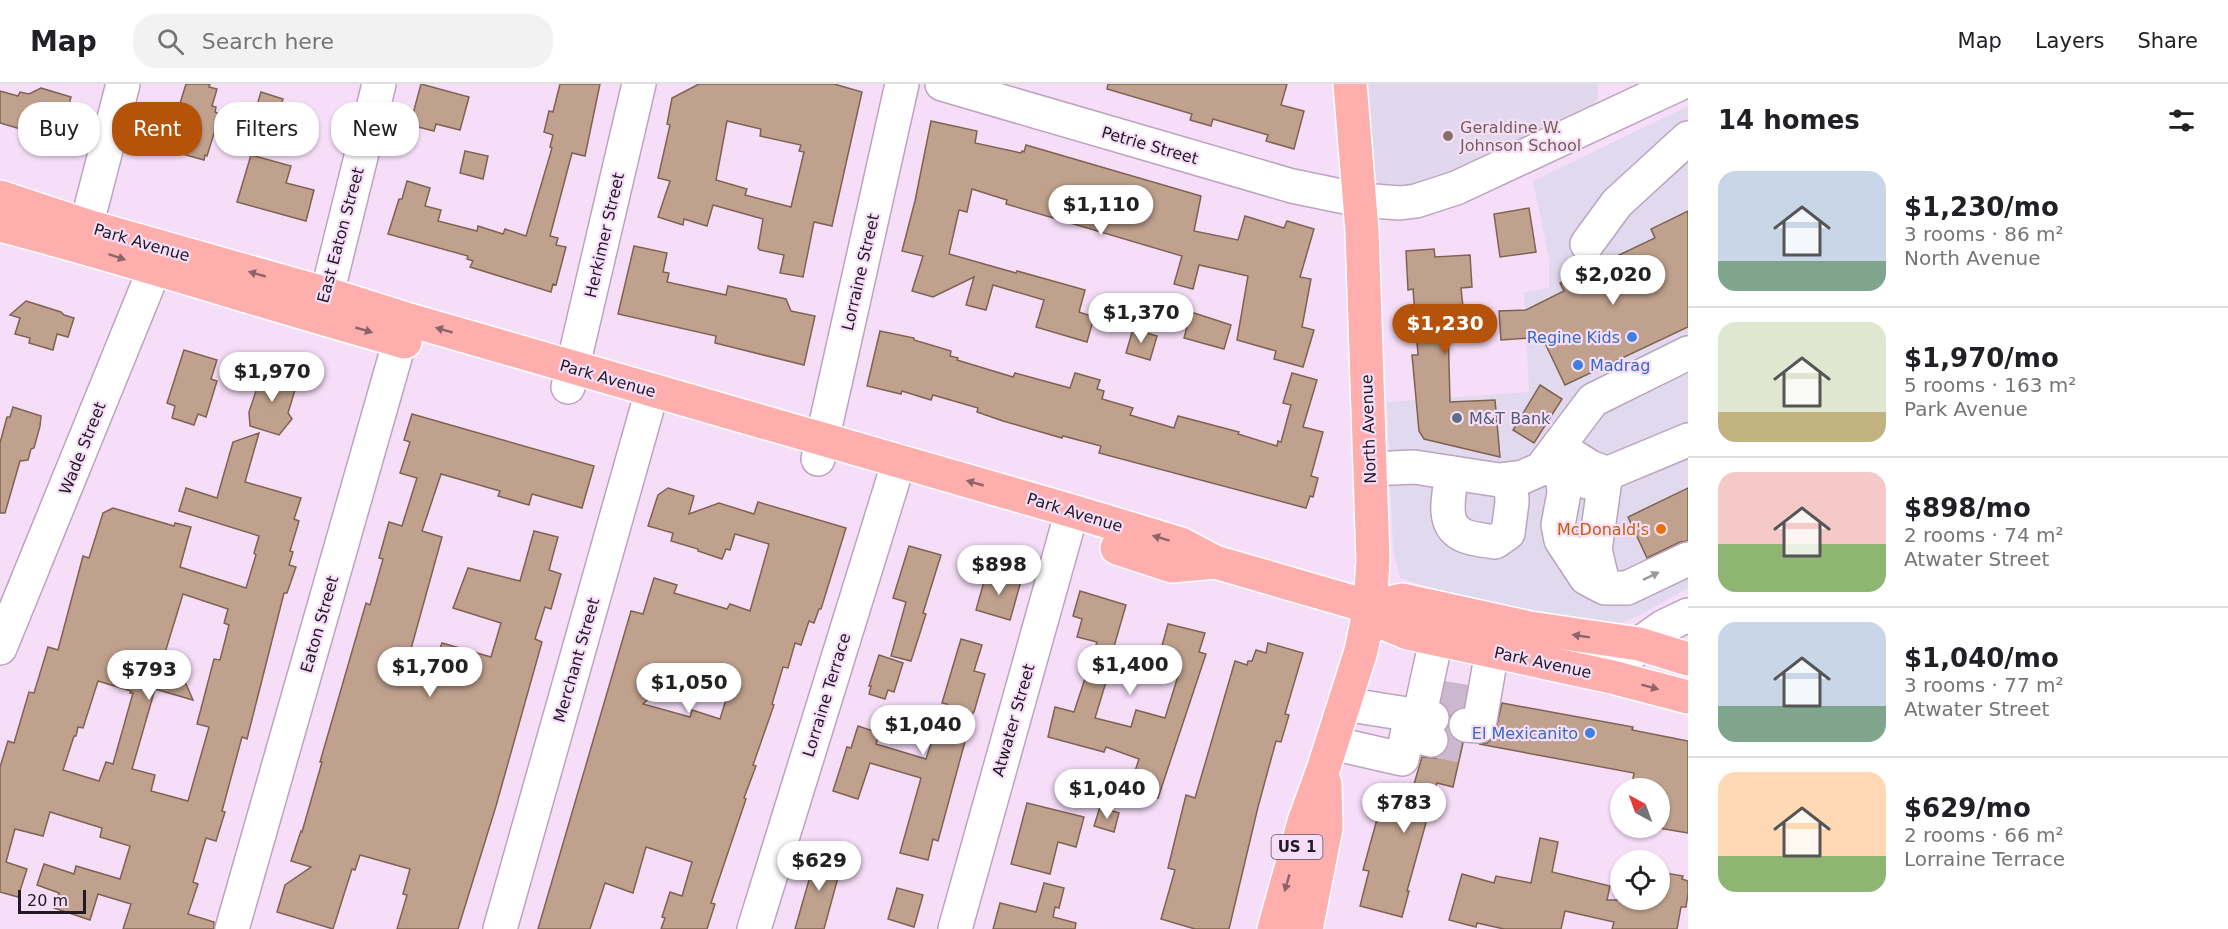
<!DOCTYPE html>
<html lang="en">
<head>
<meta charset="utf-8">
<style>
  :root { --surface:#fff; --page:#f2f2f2; --text:#202124; --muted:#757577; --line:#e0e0e0; --accent:#b45309 }
  body { margin:0; font-family:"DejaVu Sans",sans-serif; background:var(--page); color:var(--text); height:100vh; display:flex; flex-direction:column; font-size:22px; white-space:nowrap }
  * { box-sizing:border-box; margin:0 }
  p { font-size:20px; color:var(--muted) }
  .icon { flex:none; width:33px; height:33px; fill:none; stroke:currentColor; stroke-width:2; stroke-linecap:round; stroke-linejoin:round }
  .map { position:relative; flex:1; overflow:hidden }
  .details { display:flex; flex-direction:column; background:var(--surface); width:540px }
  .details>* { flex:none }
  .hud { position:absolute; left:18px; top:18px; width:570px; height:54px; display:flex; gap:12px }
  .needle { width:39px; rotate:319deg }
  .buttons { position:absolute; left:1610px; top:694px; display:grid; gap:12px }
  .buttons a { display:grid; place-items:center; width:60px; height:60px; border-radius:50%; background:var(--surface); box-shadow:0 2px 4px #0004; font-size:30px }
  .scale { position:absolute; left:18px; bottom:15px; width:68px; box-sizing:border-box; padding-left:6px; border:3px solid #211923; border-top:0; font-size:16px; line-height:21px; white-space:nowrap; color:#211923; -webkit-text-stroke:4px #f6def9; paint-order:stroke }
  .price { position:absolute; translate:-50% -51px; padding:0 14px; border-radius:21px; background:#fff; color:#222; font-size:20px; line-height:39px; filter:drop-shadow(0 2px 3px #0008) }
  .price::after { content:''; position:absolute; left:50%; top:36px; width:18px; height:14px; margin-left:-9px; background:inherit; clip-path:polygon(0 0,100% 0,50% 100%) }
  .price.selected { background:var(--accent); color:#fff }
  ul { padding:0; list-style:none }
  li { display:flex; align-items:center; gap:18px; height:150px; padding:0 30px }
  li+li { border-top:2px solid var(--line) }
  li span { display:grid; place-items:center; flex:none; width:168px; height:120px; border-radius:18px; color:#555 }
  li>.icon { margin-inline-start:auto }
  span .icon { width:72px; height:72px; fill:#fffc; stroke-width:1 }
  li b { font-size:26px }
  h2 { display:flex; justify-content:space-between; align-items:center; height:72px; padding:0 30px; font-size:26px }
  .chip { padding:0 21px; border-radius:24px; background:var(--surface); box-shadow:0 2px 4px #0004; font-size:21px; line-height:54px }
  .chip.selected { background:var(--accent); color:#fff }
  header { display:flex; align-items:center; gap:36px; box-sizing:border-box; height:84px; padding:0 30px; background:var(--surface); border-bottom:2px solid var(--line) }
  header strong { font-size:28px }
  nav { display:flex; gap:33px; margin-inline-start:auto; font-size:21px }
  .search { width:420px; height:54px; background:var(--page); display:flex; align-items:center; gap:15px; box-sizing:border-box; padding:0 21px; border-radius:24px; color:var(--muted); font-size:22px }
  main { display:flex; flex:1; min-height:0 }
  .map>svg:first-child { display:block }
  .commercial { fill:#e1d9ee }
  .education { fill:#e2d8ed }
  .building { fill:#c0a18e; stroke:#7f6251; stroke-width:1.5; fill-rule:evenodd }
  .lines { fill:none; stroke-linecap:round; stroke-linejoin:round }
  .minor-tunnel { stroke:#cbb7ce; stroke-width:33; stroke-dasharray:33 16; stroke-linecap:butt }
  .minor-casing { stroke:#bca4be; stroke-width:36 }
  .major-casing { stroke:#fff; stroke-width:36 }
  .minor { stroke:#fff; stroke-width:33 }
  .major { stroke:#fdaead; stroke-width:33 }
  .oneway { fill:#8f6468 }
  .oneway2 { fill:#9b989c }
  .education-dot { fill:#8d6e63; stroke:#f6def9; stroke-width:2 }
  .shop-dot { fill:#3f7fe0; stroke:#f6def9; stroke-width:2 }
  .service-dot { fill:#5c6f8a; stroke:#f6def9; stroke-width:2 }
  .food-dot { fill:#e8710a; stroke:#f6def9; stroke-width:2 }
  .labels { text-anchor:middle; stroke-width:4.5; stroke-linejoin:round; paint-order:stroke }
  .shield { fill:#f6def9; stroke:#615463; stroke-width:1.5 }
  .shield-label { font-size:15px; font-weight:bold; fill:#211923 }
  .education-label { font-size:16px; fill:#785e54; stroke:#f6def9; text-anchor:start }
  .street-label { font-size:16px; fill:#211923; stroke:#f6def9 }
  .shop-label { font-size:16px; fill:#366cbe; stroke:#f6def9; text-anchor:end }
  .service-label { font-size:16px; fill:#4e5e75; stroke:#f6def9; text-anchor:start }
  .food-label { font-size:16px; fill:#c56008; stroke:#f6def9; text-anchor:end }
</style>
</head>
<body>
<header>
<strong>Map</strong>
<div class="search"><svg class="icon" aria-label="search" viewBox="0 0 24 24"><circle cx="10" cy="10" r="6"/><path d="M15 15l6 6"/></svg>Search here</div>
<nav><a>Map</a><a>Layers</a><a>Share</a></nav>
</header>
<main>
<div class="map">
<svg width="1688" height="845" viewBox="0 0 1688 845">
  <rect width="100%" height="100%" fill="#f6def9"/>
  <!-- commercial -->
  <polygon class="commercial" points="1688,22 1688,504 1638,532 1612,542 1459,513 1400,494 1393,465 1387,318 1529,308 1524,208 1549,204 1549,175 1533,97"/>
  <!-- education -->
  <polygon class="education" points="1368,0 1598,0 1598,14 1592,21 1404,108 1380,103 1373,90"/>
  <!-- building -->
  <g class="building">
    <polygon points="186,0 210,0 209,3 217,5 212,22 216,23 215,28 220,30 207,72 205,71 204,76 168,66 169,62 167,61"/>
    <polygon points="421,0 469,13 460,46 436,40 434,47 410,41"/>
    <polygon points="560,0 600,0 585,72 572,69 550,152 558,154 556,161 566,163 556,201 553,200 551,208 470,183 473,177 467,175 468,172 388,150 399,115 402,115 407,97 430,104 425,122 441,126 438,137 477,147 478,142 503,150 505,145 526,152 552,64 550,63 553,51 544,48 549,27 553,28"/>
    <path d="M699 0H834L862 8 832 142 814 138 803 193 780 189 784 171 760 166 758 164 763 135 713 121 707 142 684 135 683 141 658 133 670 97 658 94 670 41 667 40 672 14ZM727 37 761 45 760 52 801 61 799 67 804 68 791 123 745 111 747 105 716 96Z"/>
    <polygon points="1108,0 1287,0 1281,21 1304,27 1294,65 1266,57 1268,51 1213,35 1211,42 1190,36 1192,30 1107,5"/>
    <polygon points="41,4 71,13 58,60 30,52 31,48 0,39 0,7 18,12 20,8 29,10"/>
    <polygon points="261,8 283,15 276,38 254,31"/>
    <polygon points="931,37 977,47 975,59 1021,69 1022,67 1024,68 1026,61 1201,112 1194,147 1238,156 1245,132 1284,144 1287,137 1314,145 1300,193 1311,195 1302,243 1314,246 1303,283 1274,275 1276,267 1237,256 1248,192 1199,181 1193,205 1174,200 1182,172 1006,120 1007,116 972,105 967,128 959,126 949,170 1016,189 1017,187 1085,206 1079,228 1094,233 1087,258 1036,243 1044,216 993,201 986,226 966,221 974,193 933,213 912,207 923,172 902,167 915,117"/>
    <polygon points="465,67 488,72 483,95 460,89"/>
    <polygon points="251,71 291,82 286,99 314,106 306,137 237,118"/>
    <polygon points="1529,124 1536,168 1500,173 1494,130"/>
    <polygon points="1688,127 1688,243 1565,301 1542,253 1501,256 1499,227 1526,226 1564,207 1560,199 1655,154 1651,145"/>
    <polygon points="634,162 667,169 663,188 669,189 667,198 726,211 728,202 786,215 791,227 815,232 804,281 715,259 716,252 618,230"/>
    <polygon points="1434,165 1435,173 1470,171 1472,203 1461,204 1465,242 1448,243 1450,318 1495,316 1500,373 1424,355 1419,347 1412,271 1418,271 1413,205 1408,206 1406,167"/>
    <polygon points="26,217 61,228 64,231 74,234 68,253 57,250 53,266 29,259 30,254 15,250 20,234 10,231"/>
    <polygon points="1191,228 1231,241 1224,265 1184,254"/>
    <polygon points="1133,245 1157,252 1150,276 1126,269"/>
    <polygon points="880,247 914,254 914,256 951,267 950,272 958,274 957,276 1013,293 1015,289 1070,304 1075,289 1100,296 1097,305 1104,307 1102,315 1133,324 1130,331 1174,344 1178,332 1239,348 1238,350 1277,362 1278,357 1281,358 1291,321 1283,319 1292,289 1317,296 1303,343 1323,348 1311,392 1318,394 1313,413 1310,412 1306,424 1099,369 1101,362 1063,352 1062,354 1003,337 977,328 978,324 933,311 931,316 902,307 901,310 867,302"/>
    <polygon points="184,266 217,276 211,295 217,297 206,333 198,330 194,341 172,334 175,322 167,319"/>
    <polygon points="263,286 298,296 288,329 292,335 279,351 250,342 249,328"/>
    <polygon points="1540,301 1562,315 1534,359 1513,346"/>
    <polygon points="13,323 41,332 40,342 34,364 31,365 28,376 20,377 5,429 0,429 0,359 7,333 10,333"/>
    <polygon points="412,330 594,382 582,424 532,410 529,421 498,412 500,407 441,390 422,447 442,453 409,572 434,580 442,559 491,573 501,539 453,524 468,484 520,497 534,447 558,453 549,486 561,490 551,525 545,523 535,555 542,558 496,722 458,845 397,845 407,811 403,810 410,785 360,771 355,786 352,785 333,845 277,828 285,801 311,783 291,777 301,747 302,748 322,678 320,678 366,519 370,521 383,475 379,474 389,438 402,442 417,394 400,389 410,358 404,356"/>
    <path d="M259 349 245 398 301 414 294 435 299 437 290 467 293 468 289 481 296 483 287 509H284L247 655 242 653 222 727 225 728 216 757 206 754 193 798 198 800 188 830 214 838V845H123L131 820 98 810 90 836 54 824 59 809 37 801 44 780 74 790 76 782 120 795 130 762 100 753 102 744 50 728 43 752 15 745 6 778 27 785 18 813 0 808V683L8 657 14 659 29 608 34 609 48 563 58 566 83 472 89 474 103 429 113 424 174 442 175 439 191 443 180 483 246 504 256 471 254 469 259 452 179 427 186 404 217 414 233 358ZM183 510 228 525 224 539 229 541 220 576 214 575 197 640 209 643 188 717 151 707 155 691 132 685 155 605 193 616 182 591 160 585ZM98 597 131 607 130 609H133L113 680 106 678 99 697 63 686 74 652H76L78 643 83 644Z"/>
    <path d="M668 404 694 412 689 430 719 419 754 430 758 418 846 444 821 525H819L814 539 809 537 801 561 795 559 788 584 783 583 772 620 774 621 753 681 756 682 744 714 746 715 711 819 715 820 707 845H661L665 834 662 833 670 808 682 812 692 778 646 763 633 809 605 799 590 845H538L631 527 643 530 654 494 677 501 674 509 727 525 730 520 750 527 769 460 735 450 730 466 726 465 722 475 698 467V465L671 457 673 449 648 442 658 411ZM668 587 696 597 699 589 731 599 720 635 692 626 690 633 643 620 663 602Z"/>
    <polygon points="1688,404 1688,457 1680,458 1647,474 1628,433"/>
    <polygon points="909,462 941,471 923,529 926,530 911,577 891,572 906,518 893,514"/>
    <polygon points="987,487 1021,497 1010,536 976,526"/>
    <polygon points="1080,507 1126,521 1104,597 1106,598 1095,634 1131,643 1136,626 1165,634 1178,592 1170,590 1172,584 1157,580 1168,540 1205,549 1199,568 1206,570 1158,714 1129,705 1139,675 1106,663 1104,668 1048,653 1055,623 1074,628 1097,558 1077,553 1082,535 1073,532"/>
    <polygon points="961,555 982,561 974,587 985,590 974,628 973,628 938,757 933,755 928,776 900,769 921,694 870,679 858,715 833,707 847,663 851,664 858,642 879,649 876,660 926,675 933,653 937,655 947,620 942,619"/>
    <polygon points="1268,559 1303,569 1285,630 1289,631 1281,658 1276,657 1258,723 1229,845 1195,845 1161,835 1175,786 1168,784 1186,711 1195,714 1235,577 1247,581 1248,577 1252,577 1256,566 1266,569"/>
    <polygon points="879,571 903,579 894,608 888,606 885,615 869,610 871,602 869,602"/>
    <polygon points="1445,604 1466,609 1463,623 1457,624 1450,632 1449,627 1442,618"/>
    <polygon points="1502,619 1633,643 1632,646 1688,657 1688,749 1659,744 1659,705 1631,705 1634,689 1479,660 1487,659 1494,653"/>
    <polygon points="1448,643 1449,650 1455,656 1463,659 1453,703 1437,699 1407,807 1409,807 1402,833 1360,822 1369,787 1363,786 1384,710 1409,717 1422,673 1436,674 1445,669 1449,660 1449,651 1446,646"/>
    <polygon points="1027,719 1084,733 1076,763 1058,758 1050,790 1011,780"/>
    <polygon points="1100,723 1119,729 1114,748 1094,742"/>
    <polygon points="1540,754 1558,758 1552,788 1610,802 1607,816 1659,816 1659,788 1683,792 1682,795 1688,797 1688,809 1686,823 1681,823 1677,845 1612,845 1614,838 1565,827 1561,845 1504,845 1477,839 1476,843 1449,836 1462,790 1494,799 1496,792 1531,799"/>
    <polygon points="817,768 843,775 824,845 795,845"/>
    <polygon points="1044,799 1064,804 1059,824 1055,823 1053,833 1076,839 1075,845 993,845 1000,819 1036,828"/>
    <polygon points="897,804 923,811 914,843 888,835"/>
  </g>
  <g class="lines">
    <!-- minor-tunnel -->
    <g class="minor-tunnel">
      <polyline points="1440,613 1471,618"/>
      <polyline points="1431,656 1461,662"/>
    </g>
    <defs>
      <g id="minor">
        <polyline points="942,0 1292,102 1360,116 1400,119 1416,117 1456,104 1679,0"/>
        <polyline points="1587,160 1617,119 1688,54"/>
        <polyline points="81,162 123,0"/>
        <polyline points="318,233 327,210 379,0"/>
        <polyline points="568,303 639,0"/>
        <polyline points="1559,363 1590,383 1606,389 1595,466 1604,503"/>
        <polyline points="818,375 902,0"/>
        <polyline points="1548,377 1563,396 1564,409 1558,441 1561,456 1586,494 1605,504 1627,504 1688,475"/>
        <polyline points="1370,385 1414,383 1499,396 1523,393 1541,385 1593,316 1688,269"/>
        <path d="M1452 389C1450 407 1441 436 1458 448 1466 455 1484 456 1495 458L1508 449 1512 418 1511 395"/>
        <polyline points="1587,398 1688,356"/>
        <polyline points="0,564 163,164"/>
        <polyline points="1612,593 1639,560 1663,543 1688,531"/>
        <polyline points="1344,620 1432,634"/>
        <polyline points="1466,641 1479,642 1492,567"/>
        <polyline points="1431,656 1415,652 1436,556"/>
        <polyline points="1332,659 1402,675 1411,631"/>
        <polyline points="232,845 406,235"/>
        <polyline points="500,845 652,307"/>
        <polyline points="754,845 899,377"/>
        <polyline points="955,845 1072,427"/>
      </g>
      <g id="major">
        <polyline points="0,113 87,142 327,210 406,235 1072,427 1181,460 1215,478 1370,523 1386,540 1408,549 1612,593 1688,613"/>
        <path d="M0 141C136 176 270 221 405 258"/>
        <polyline points="1117,464 1172,482 1215,478"/>
        <polyline points="1370,523 1403,516 1530,544 1639,560 1688,575"/>
        <polyline points="1274,845 1304,738 1324,683 1361,567 1370,523 1373,476 1362,147 1350,0"/>
        <polyline points="1306,845 1326,744 1325,700"/>
      </g>
    </defs>
    <!-- minor casing -->
    <use href="#minor" class="minor-casing"/>
    <!-- major casing -->
    <use href="#major" class="major-casing"/>
    <!-- minor -->
    <use href="#minor" class="minor"/>
    <!-- major -->
    <use href="#major" class="major"/>
  </g>
  <!-- one-way arrows -->
  <defs><path id="oneway-solid" d="M-6-.8H1V-3.2L6.5 0L1 3.2V.8H-6Z" transform="scale(1.5)"/></defs>
  <g class="oneway">
    <use href="#oneway-solid" transform="translate(117 173) rotate(18)"/>
    <use href="#oneway-solid" transform="translate(257 190) rotate(-164)"/>
    <use href="#oneway-solid" transform="translate(364 246) rotate(16)"/>
    <use href="#oneway-solid" transform="translate(444 246) rotate(-164)"/>
    <use href="#oneway-solid" transform="translate(975 399) rotate(-164)"/>
    <use href="#oneway-solid" transform="translate(1161 454) rotate(-163)"/>
    <use href="#oneway-solid" transform="translate(1581 552) rotate(-171)"/>
    <use href="#oneway-solid" transform="translate(1650 603) rotate(15)"/>
    <use href="#oneway-solid" transform="translate(1287 799) rotate(106)"/>
  </g>
  <use class="oneway2" href="#oneway-solid" transform="translate(1651 492) rotate(-26)"/>
  <!-- markers -->
  <circle class="education-dot" cx="1448" cy="52" r="6"/>
  <g class="shop-dot">
    <circle cx="1632" cy="253" r="6"/>
    <circle cx="1578" cy="281" r="6"/>
    <circle cx="1590" cy="649" r="6"/>
  </g>
  <circle class="service-dot" cx="1457" cy="334" r="6"/>
  <circle class="food-dot" cx="1661" cy="445" r="6"/>
  <g class="labels">
    <!-- shield labels -->
    <rect class="shield" x="1271.5" y="751" width="51" height="24" rx="4.5"/>
    <g class="shield-label">
      <text x="1297" y="768">US 1</text>
    </g>
    <!-- education labels -->
    <g class="education-label">
      <text x="1460" y="49">Geraldine W.<tspan x="1460" dy="18">Johnson School</tspan></text>
    </g>
    <!-- street labels -->
    <g class="street-label">
      <text transform="translate(1150 61) rotate(16)" y="6">Petrie Street</text>
      <text transform="translate(340 151) rotate(-75)" y="6">East Eaton Street</text>
      <text transform="translate(604 151) rotate(-77)" y="6">Herkimer Street</text>
      <text transform="translate(142 158) rotate(16)" y="6">Park Avenue</text>
      <text transform="translate(860 188) rotate(-77)" y="6">Lorraine Street</text>
      <text transform="translate(608 294) rotate(16)" y="6">Park Avenue</text>
      <text transform="translate(1368 345) rotate(-92)" y="6">North Avenue</text>
      <text transform="translate(82 364) rotate(-68)" y="6">Wade Street</text>
      <text transform="translate(1075 428) rotate(17)" y="6">Park Avenue</text>
      <text transform="translate(319 540) rotate(-74)" y="6">Eaton Street</text>
      <text transform="translate(576 576) rotate(-74)" y="6">Merchant Street</text>
      <text transform="translate(1543 578) rotate(12)" y="6">Park Avenue</text>
      <text transform="translate(826 611) rotate(-73)" y="6">Lorraine Terrace</text>
      <text transform="translate(1013 636) rotate(-74)" y="6">Atwater Street</text>
    </g>
    <!-- shop labels -->
    <g class="shop-label">
      <text x="1620" y="259">Regine Kids</text>
      <text x="1590" y="287" text-anchor="start">Madrag</text>
      <text x="1578" y="655">El Mexicanito</text>
    </g>
    <!-- service labels -->
    <g class="service-label">
      <text x="1469" y="340">M&amp;T Bank</text>
    </g>
    <!-- food labels -->
    <g class="food-label">
      <text x="1649" y="451">McDonald's</text>
    </g>
  </g>
</svg>
<div class="buttons">
<a><svg class="needle" viewBox="-14 -14 28 28"><path d="M0-13l5 13h-10z" fill="#e53935"/><path d="M0 13l5-13h-10z" fill="#757577"/></svg></a>
<a><svg class="icon" aria-label="locate" viewBox="0 0 24 24"><circle cx="12" cy="12" r="6"/><path d="M12 2v4M12 18v4M2 12h4M18 12h4"/></svg></a>
</div>
<div class="scale">20 m</div>
<b class="price" style="left:1101px;top:152px">$1,110</b>
<b class="price" style="left:1613px;top:222px">$2,020</b>
<b class="price" style="left:1141px;top:260px">$1,370</b>
<b class="price selected" style="left:1445px;top:271px">$1,230</b>
<b class="price" style="left:272px;top:319px">$1,970</b>
<b class="price" style="left:999px;top:512px">$898</b>
<b class="price" style="left:1130px;top:612px">$1,400</b>
<b class="price" style="left:430px;top:614px">$1,700</b>
<b class="price" style="left:149px;top:617px">$793</b>
<b class="price" style="left:689px;top:630px">$1,050</b>
<b class="price" style="left:923px;top:672px">$1,040</b>
<b class="price" style="left:1107px;top:736px">$1,040</b>
<b class="price" style="left:1404px;top:750px">$783</b>
<b class="price" style="left:819px;top:808px">$629</b>
<div class="hud">
<a class="chip">Buy</a>
<a class="chip selected">Rent</a>
<a class="chip">Filters</a>
<a class="chip">New</a>
</div>
</div>
<section class="details">
<h2>14 homes<svg class="icon" aria-label="filters" viewBox="0 0 24 24"><path d="M4 7h16M4 17h16"/><circle cx="9" cy="7" r="2"/><circle cx="15" cy="17" r="2"/></svg></h2>
<ul>
<li><span style="background:linear-gradient(#c9d6e8 75%,#7fa58c 0)"><svg class="icon" aria-label="home" viewBox="0 0 24 24"><path d="M3 11l9-7 9 7M6 9v11h12V9"/></svg></span><div><b>$1,230/mo</b><p>3 rooms · 86 m²</p><p>North Avenue</p></div></li>
<li><span style="background:linear-gradient(#dfe7d0 75%,#c2b280 0)"><svg class="icon" aria-label="home" viewBox="0 0 24 24"><path d="M3 11l9-7 9 7M6 9v11h12V9"/></svg></span><div><b>$1,970/mo</b><p>5 rooms · 163 m²</p><p>Park Avenue</p></div></li>
<li><span style="background:linear-gradient(#f6c9c9 60%,#8fb573 0)"><svg class="icon" aria-label="home" viewBox="0 0 24 24"><path d="M3 11l9-7 9 7M6 9v11h12V9"/></svg></span><div><b>$898/mo</b><p>2 rooms · 74 m²</p><p>Atwater Street</p></div></li>
<li><span style="background:linear-gradient(#c9d6e8 70%,#7fa58c 0)"><svg class="icon" aria-label="home" viewBox="0 0 24 24"><path d="M3 11l9-7 9 7M6 9v11h12V9"/></svg></span><div><b>$1,040/mo</b><p>3 rooms · 77 m²</p><p>Atwater Street</p></div></li>
<li><span style="background:linear-gradient(#ffd9b3 70%,#8fb573 0)"><svg class="icon" aria-label="home" viewBox="0 0 24 24"><path d="M3 11l9-7 9 7M6 9v11h12V9"/></svg></span><div><b>$629/mo</b><p>2 rooms · 66 m²</p><p>Lorraine Terrace</p></div></li>
</ul>
</section>
</main>
</body>
</html>
